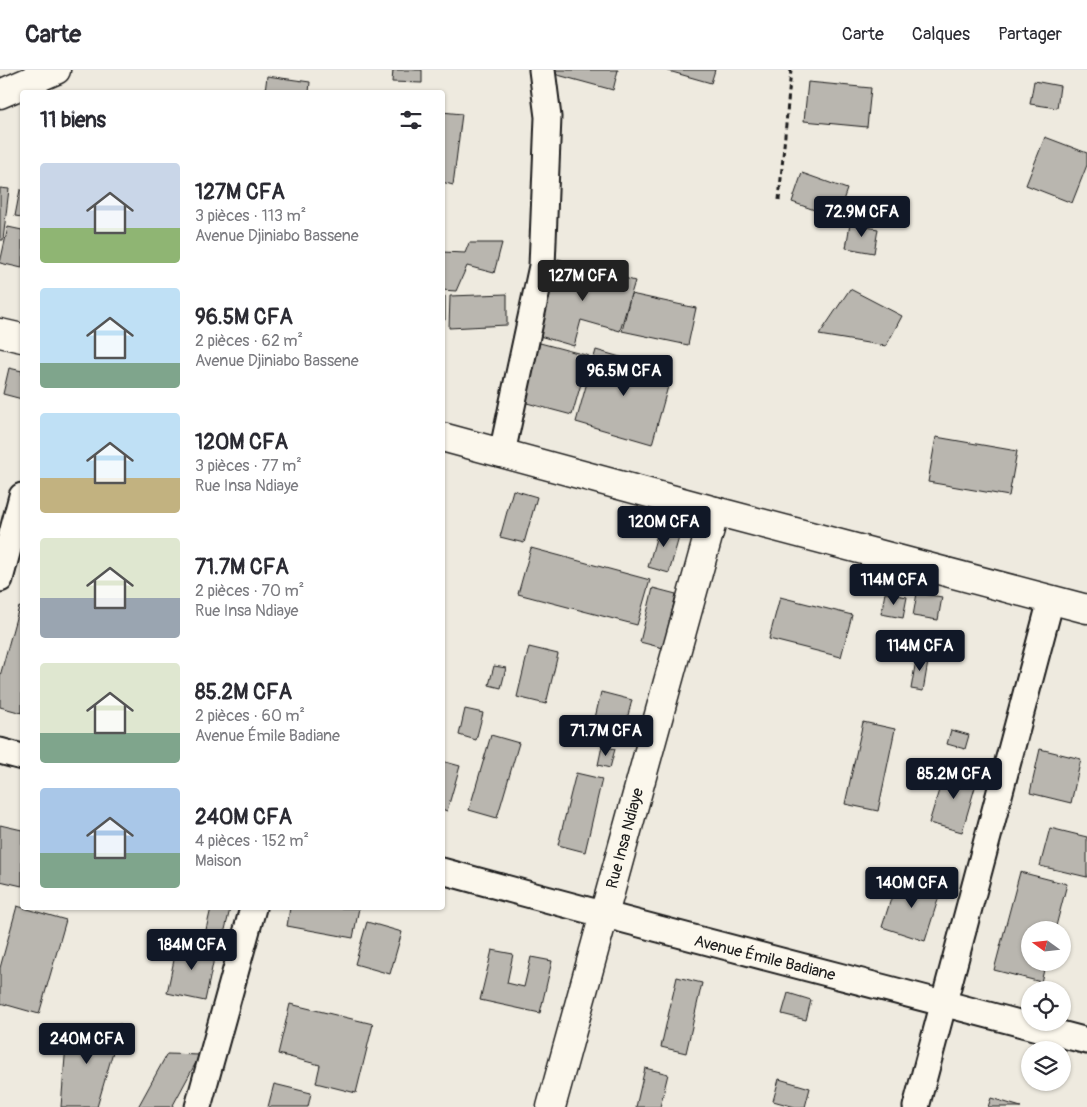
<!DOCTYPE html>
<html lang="fr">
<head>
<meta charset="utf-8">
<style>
  :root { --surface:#fff; --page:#f2f2f3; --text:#2b2b33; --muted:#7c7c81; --line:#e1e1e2; --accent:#111827 }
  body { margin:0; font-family:Pangolin,sans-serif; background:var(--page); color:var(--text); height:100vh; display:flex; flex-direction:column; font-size:19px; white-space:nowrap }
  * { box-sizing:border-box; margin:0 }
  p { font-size:16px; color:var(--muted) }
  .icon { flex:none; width:28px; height:28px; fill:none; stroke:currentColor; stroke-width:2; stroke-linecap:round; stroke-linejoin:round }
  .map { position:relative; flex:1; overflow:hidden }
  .details { position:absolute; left:20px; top:20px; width:425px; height:820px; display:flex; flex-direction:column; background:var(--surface); border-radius:5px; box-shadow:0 1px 4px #0004 }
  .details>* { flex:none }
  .needle { width:32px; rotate:285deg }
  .tools { position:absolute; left:1021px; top:851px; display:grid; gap:10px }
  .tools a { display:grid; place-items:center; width:50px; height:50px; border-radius:50%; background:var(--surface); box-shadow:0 1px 4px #0004; font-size:25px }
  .price { position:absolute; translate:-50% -42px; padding:0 11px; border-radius:5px; background:var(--accent); color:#fff; font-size:16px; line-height:32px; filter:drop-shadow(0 1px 2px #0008) }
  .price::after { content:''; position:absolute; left:50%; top:30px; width:15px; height:11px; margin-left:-8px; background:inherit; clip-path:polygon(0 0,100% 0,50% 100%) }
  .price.selected { background:#222; color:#fff }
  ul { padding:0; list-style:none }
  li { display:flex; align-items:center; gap:15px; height:125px; padding:0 20px }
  li span { display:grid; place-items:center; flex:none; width:140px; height:100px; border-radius:5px; color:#555 }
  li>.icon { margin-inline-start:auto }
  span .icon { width:60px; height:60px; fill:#fffc; stroke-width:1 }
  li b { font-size:21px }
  h2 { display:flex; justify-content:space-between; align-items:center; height:60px; padding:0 20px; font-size:21px }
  header { display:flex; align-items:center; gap:30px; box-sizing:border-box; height:70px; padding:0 25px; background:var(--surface); border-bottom:1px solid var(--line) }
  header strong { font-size:24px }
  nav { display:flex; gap:28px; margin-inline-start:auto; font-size:18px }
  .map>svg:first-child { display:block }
  .building { fill:#b9b6af; stroke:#1c1c1c }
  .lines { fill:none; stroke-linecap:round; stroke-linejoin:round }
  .minor-casing { stroke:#1c1c1c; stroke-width:29 }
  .tertiary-casing { stroke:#1c1c1c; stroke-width:31 }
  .secondary-casing { stroke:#1c1c1c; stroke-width:31 }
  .path { stroke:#1c1c1c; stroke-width:3; stroke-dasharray:5 4; stroke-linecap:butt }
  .minor { stroke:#fbf7ec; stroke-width:25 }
  .tertiary { stroke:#fbf7ec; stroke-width:28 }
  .secondary { stroke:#fbf7ec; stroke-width:28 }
  .labels { text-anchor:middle; stroke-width:4; stroke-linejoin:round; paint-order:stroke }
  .street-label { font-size:16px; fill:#1c1c1c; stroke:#fbf7ec }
</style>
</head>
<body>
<header>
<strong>Carte</strong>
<nav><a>Carte</a><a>Calques</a><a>Partager</a></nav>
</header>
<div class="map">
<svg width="1087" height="1037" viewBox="0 0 1087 1037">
  <rect width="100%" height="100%" fill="#eeeadf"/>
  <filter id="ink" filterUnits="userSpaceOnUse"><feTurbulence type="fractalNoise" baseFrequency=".02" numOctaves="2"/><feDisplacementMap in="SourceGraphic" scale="10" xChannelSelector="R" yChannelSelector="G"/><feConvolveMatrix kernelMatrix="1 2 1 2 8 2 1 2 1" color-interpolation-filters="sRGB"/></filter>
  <g filter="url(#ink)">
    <!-- building -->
    <g class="building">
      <polygon points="393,0 422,0 422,13 392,12"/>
      <polygon points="555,0 618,0 613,20 554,4"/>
      <polygon points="665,0 715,0 711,13"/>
      <polygon points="267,6 310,12 309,22 265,22"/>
      <polygon points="1034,11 1060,16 1057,38 1030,34"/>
      <polygon points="808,12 871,18 867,57 804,51"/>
      <polygon points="442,42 462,44 453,115 442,112"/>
      <polygon points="1045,67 1087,83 1087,95 1072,133 1026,115"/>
      <polygon points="802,103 847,119 837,148 792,132"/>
      <polygon points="0,118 9,119 3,170 0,170"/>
      <polygon points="20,120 22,120 22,147 15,146"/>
      <polygon points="850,154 878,159 874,183 846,178"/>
      <polygon points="8,157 22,160 22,198 0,193"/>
      <polygon points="469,173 502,173 494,203 467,196 456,221 442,220 442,182 465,183"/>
      <polygon points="558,189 635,211 620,261 581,250 574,276 536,265"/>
      <polygon points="850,219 902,246 886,276 819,265"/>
      <polygon points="507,224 507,255 449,258 450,226"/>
      <polygon points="631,224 696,238 688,275 622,261"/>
      <polygon points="445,226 445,250 442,250 442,227"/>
      <polygon points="540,273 589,286 572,345 523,332"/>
      <polygon points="596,280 672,302 652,374 576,352"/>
      <polygon points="9,298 22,301 22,329 3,324"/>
      <polygon points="936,367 1017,381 1009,426 928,412"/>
      <polygon points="513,420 537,427 524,473 500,467"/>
      <polygon points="660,454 681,460 669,503 648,497"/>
      <polygon points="531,478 650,510 637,555 518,524"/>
      <polygon points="653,518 676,524 663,578 640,572"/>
      <polygon points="885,523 907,527 903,548 881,544"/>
      <polygon points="917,523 942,527 938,550 913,546"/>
      <polygon points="780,527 852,545 841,587 769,569"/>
      <polygon points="19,537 22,538 22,643 0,637 0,606"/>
      <polygon points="529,577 558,584 546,634 517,627"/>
      <polygon points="917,584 929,586 923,621 911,619"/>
      <polygon points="494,596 506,598 501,618 489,615"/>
      <polygon points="601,622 632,630 622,668 592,661"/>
      <polygon points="465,639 483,643 476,670 459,665"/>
      <polygon points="863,652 895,659 878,741 845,734"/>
      <polygon points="951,660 969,665 965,679 947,674"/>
      <polygon points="491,665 519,673 497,748 469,740"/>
      <polygon points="602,676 615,679 610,698 598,695"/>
      <polygon points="1040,679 1081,689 1071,733 1030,723"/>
      <polygon points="442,691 460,696 447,741 442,739"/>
      <polygon points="946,697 978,707 962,762 929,753"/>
      <polygon points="576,703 602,709 585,782 558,775"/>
      <polygon points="0,755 22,760 22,816 0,811"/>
      <polygon points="1050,758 1087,767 1087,807 1040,796"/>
      <polygon points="1020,802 1067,814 1055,860 1030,860 1030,892 1046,892 1041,912 994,900"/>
      <polygon points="898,807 941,820 925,871 882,857"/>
      <polygon points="17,836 66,850 39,944 0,933 0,898"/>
      <polygon points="211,838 230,839 223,868 205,864"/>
      <polygon points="290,838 359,838 353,868 287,856"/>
      <polygon points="367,852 402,862 390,904 355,894"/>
      <polygon points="178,871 216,879 205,931 167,923"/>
      <polygon points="492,880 513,884 507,913 524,917 531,887 552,891 540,943 480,930"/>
      <polygon points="677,907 702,913 686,983 661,977"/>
      <polygon points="788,923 811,930 806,950 782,944"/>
      <polygon points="290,934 373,954 356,1023 316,1013 320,995 278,984"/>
      <polygon points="121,954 97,1037 61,1037 67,962"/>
      <polygon points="167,984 200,985 172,1037 138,1037"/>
      <polygon points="645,998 668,1004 660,1037 636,1037"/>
      <polygon points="779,1009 810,1018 805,1037 795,1037 773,1031"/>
      <polygon points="274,1014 311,1023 308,1037 268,1037"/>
      <polygon points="991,1028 1021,1037 988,1037"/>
    </g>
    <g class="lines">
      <defs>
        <g id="minor">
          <polyline points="502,383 542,196 548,47 542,0"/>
          <polyline points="0,509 22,426"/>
          <polyline points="0,681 22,687"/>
          <path d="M442 801C657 860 872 914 1087 971"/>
          <polyline points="198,1037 253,838"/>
          <polyline points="916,1037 1051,530"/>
        </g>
        <polyline id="tertiary" points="0,24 56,0"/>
        <g id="secondary">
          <polyline points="0,263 22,268"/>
          <polyline points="442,367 715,441 1087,539"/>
          <polyline points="551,1037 715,441"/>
        </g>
      </defs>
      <!-- minor casing -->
      <use href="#minor" class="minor-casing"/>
      <!-- tertiary casing -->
      <use href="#tertiary" class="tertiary-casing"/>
      <!-- secondary casing -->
      <use href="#secondary" class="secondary-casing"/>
      <!-- path -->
      <polyline class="path" points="779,130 791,0"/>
      <!-- minor -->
      <use href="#minor" class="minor"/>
      <!-- tertiary -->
      <use href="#tertiary" class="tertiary"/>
      <!-- secondary -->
      <use href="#secondary" class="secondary"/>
    </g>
  </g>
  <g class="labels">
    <!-- street labels -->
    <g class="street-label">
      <text transform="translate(624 768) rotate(-75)" y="6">Rue Insa Ndiaye</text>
      <text transform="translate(765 887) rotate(14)" y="6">Avenue Émile Badiane</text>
    </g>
  </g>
</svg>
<div class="tools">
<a><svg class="needle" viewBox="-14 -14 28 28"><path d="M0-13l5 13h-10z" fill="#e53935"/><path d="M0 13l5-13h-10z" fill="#7c7c81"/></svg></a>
<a><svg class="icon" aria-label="locate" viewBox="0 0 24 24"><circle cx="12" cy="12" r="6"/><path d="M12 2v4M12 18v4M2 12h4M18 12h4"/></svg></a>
<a><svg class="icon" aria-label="layers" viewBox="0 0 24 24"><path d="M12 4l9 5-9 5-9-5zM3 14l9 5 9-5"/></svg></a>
</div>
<b class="price" style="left:862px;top:168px">72.9M CFA</b>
<b class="price selected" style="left:583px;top:232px">127M CFA</b>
<b class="price" style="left:624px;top:327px">96.5M CFA</b>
<b class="price" style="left:664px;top:478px">120M CFA</b>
<b class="price" style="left:894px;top:536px">114M CFA</b>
<b class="price" style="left:920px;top:602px">114M CFA</b>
<b class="price" style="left:606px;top:687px">71.7M CFA</b>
<b class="price" style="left:954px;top:730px">85.2M CFA</b>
<b class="price" style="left:912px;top:839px">140M CFA</b>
<b class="price" style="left:192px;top:901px">184M CFA</b>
<b class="price" style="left:87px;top:995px">240M CFA</b>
<section class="details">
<h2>11 biens<svg class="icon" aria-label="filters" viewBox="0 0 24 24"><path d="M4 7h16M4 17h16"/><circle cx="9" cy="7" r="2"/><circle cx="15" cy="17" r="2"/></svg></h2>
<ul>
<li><span style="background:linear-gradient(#c9d6e8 65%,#8fb573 0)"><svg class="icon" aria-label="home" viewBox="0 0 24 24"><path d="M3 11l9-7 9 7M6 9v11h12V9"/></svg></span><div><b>127M CFA</b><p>3 pièces · 113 m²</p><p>Avenue Djiniabo Bassene</p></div></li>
<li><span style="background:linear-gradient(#bfe0f5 75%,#7fa58c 0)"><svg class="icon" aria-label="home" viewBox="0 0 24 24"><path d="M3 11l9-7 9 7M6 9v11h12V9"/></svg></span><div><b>96.5M CFA</b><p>2 pièces · 62 m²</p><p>Avenue Djiniabo Bassene</p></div></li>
<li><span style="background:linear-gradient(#bfe0f5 65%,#c2b280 0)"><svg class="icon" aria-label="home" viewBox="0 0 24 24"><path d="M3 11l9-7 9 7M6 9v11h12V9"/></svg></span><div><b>120M CFA</b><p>3 pièces · 77 m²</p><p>Rue Insa Ndiaye</p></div></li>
<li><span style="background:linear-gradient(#dfe7d0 60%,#9aa5b1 0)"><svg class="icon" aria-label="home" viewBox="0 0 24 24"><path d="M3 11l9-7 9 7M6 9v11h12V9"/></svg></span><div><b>71.7M CFA</b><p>2 pièces · 70 m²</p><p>Rue Insa Ndiaye</p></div></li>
<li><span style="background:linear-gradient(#dfe7d0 70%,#7fa58c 0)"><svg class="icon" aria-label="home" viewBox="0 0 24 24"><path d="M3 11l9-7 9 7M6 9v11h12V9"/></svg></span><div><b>85.2M CFA</b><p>2 pièces · 60 m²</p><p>Avenue Émile Badiane</p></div></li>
<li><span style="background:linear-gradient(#a9c7e8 65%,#7fa58c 0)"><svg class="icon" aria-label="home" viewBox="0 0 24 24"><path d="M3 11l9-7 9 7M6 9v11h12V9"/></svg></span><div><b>240M CFA</b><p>4 pièces · 152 m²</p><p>Maison</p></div></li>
</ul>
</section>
</div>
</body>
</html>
